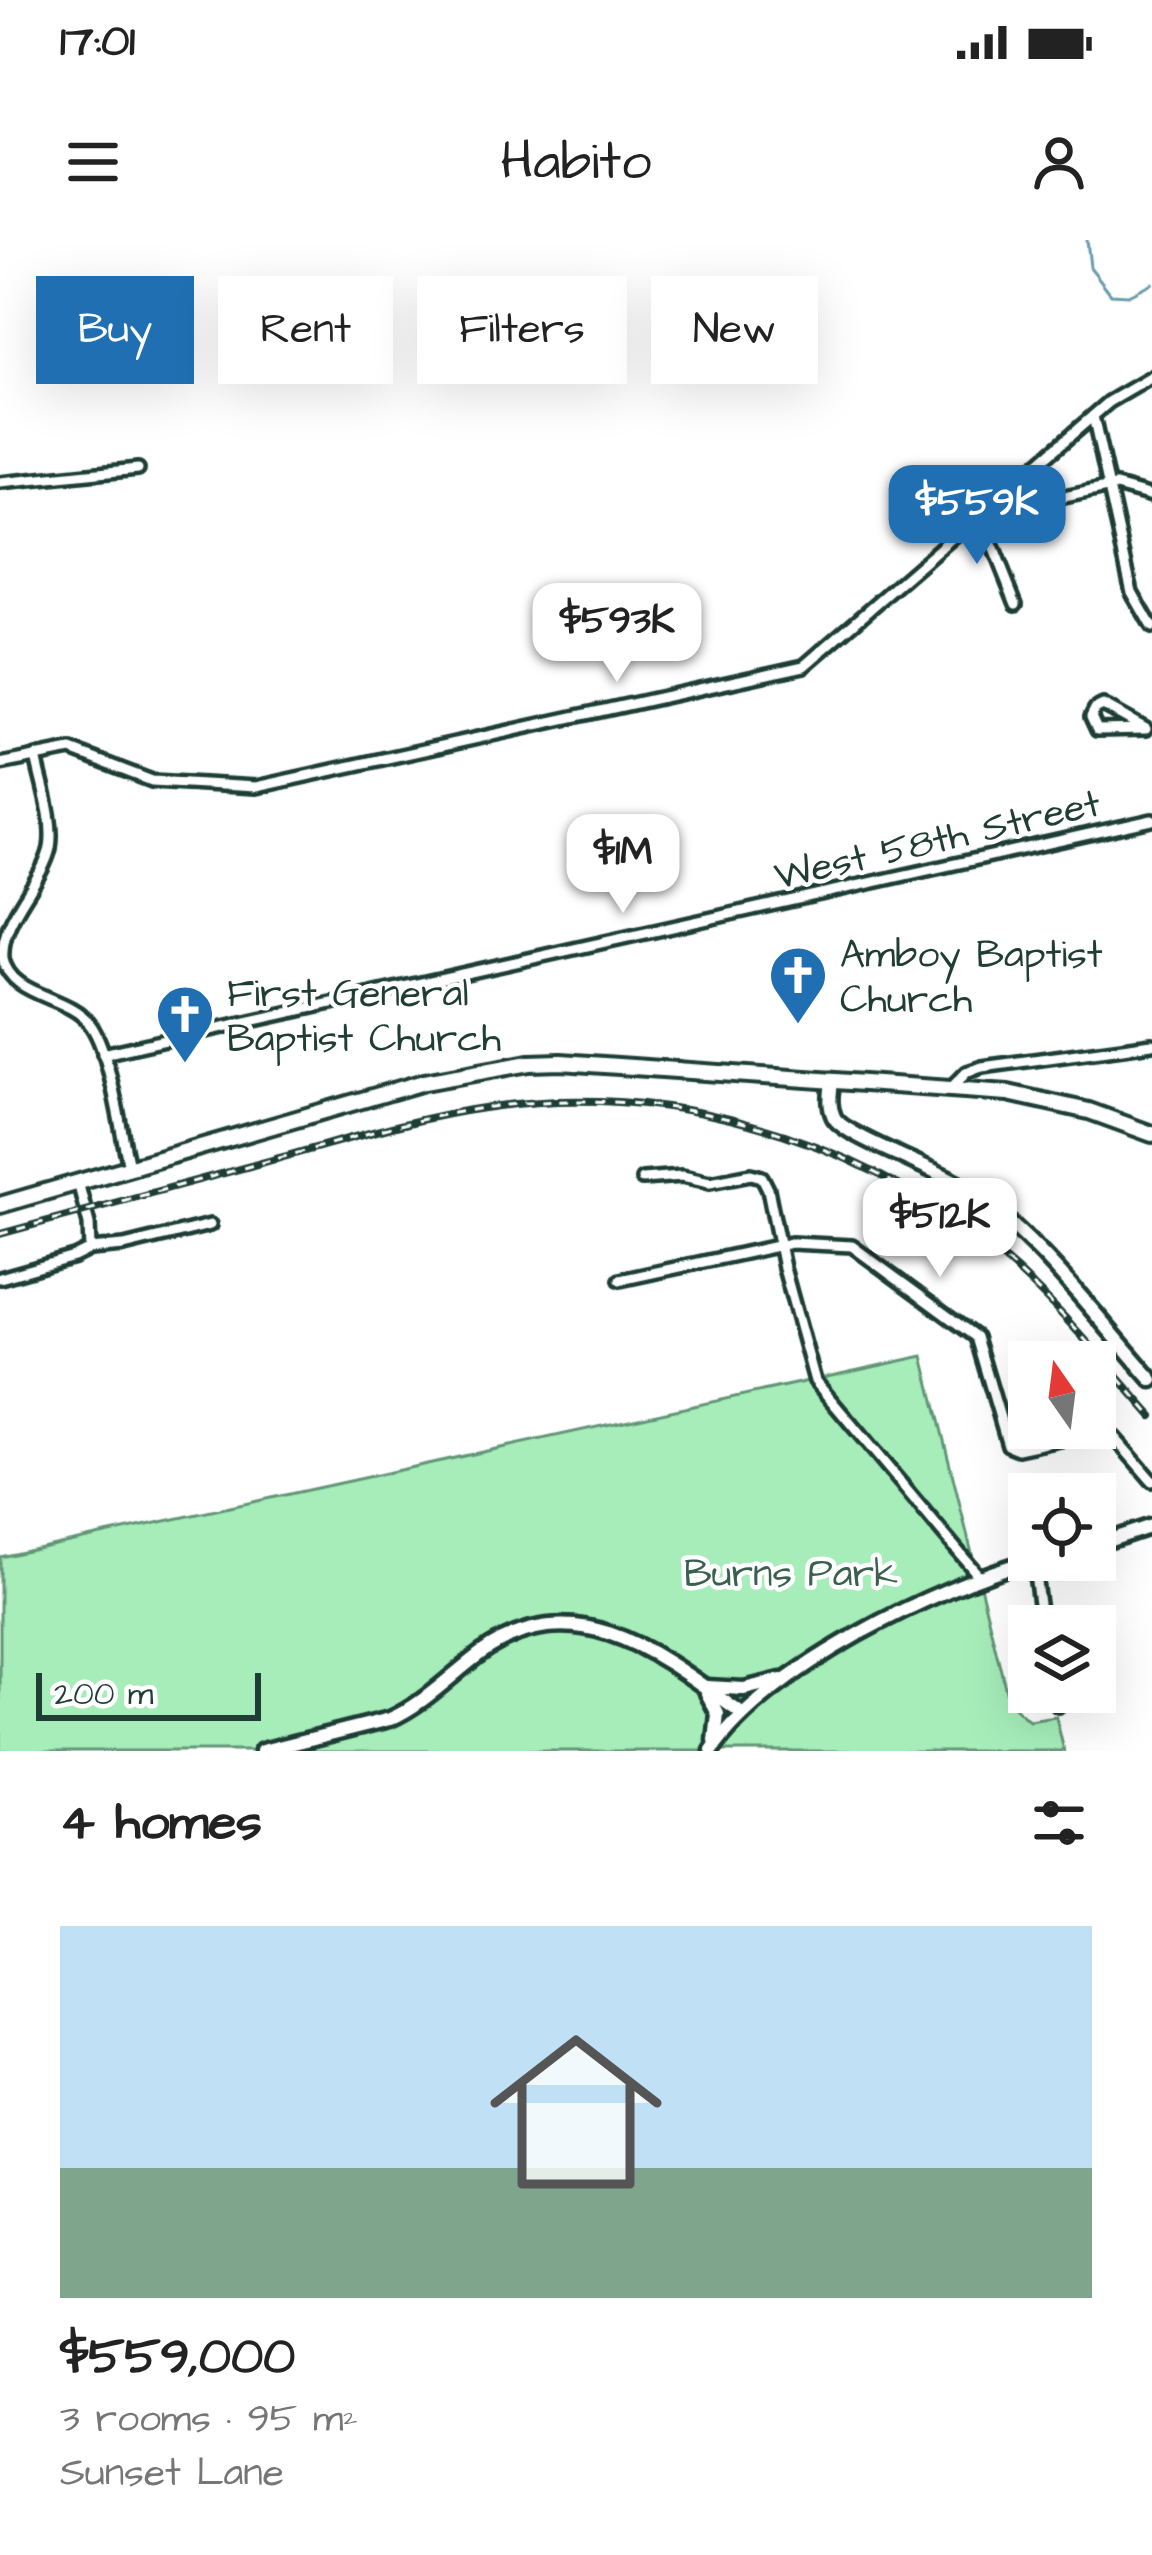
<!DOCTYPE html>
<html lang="en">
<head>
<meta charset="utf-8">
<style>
  :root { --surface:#fff; --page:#f6f6f6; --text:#222; --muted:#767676; --line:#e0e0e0; --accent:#1f6fb2 }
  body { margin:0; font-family:"Architects Daughter",sans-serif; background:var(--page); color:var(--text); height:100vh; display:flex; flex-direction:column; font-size:45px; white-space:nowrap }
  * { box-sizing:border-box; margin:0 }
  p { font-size:39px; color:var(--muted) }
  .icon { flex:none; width:66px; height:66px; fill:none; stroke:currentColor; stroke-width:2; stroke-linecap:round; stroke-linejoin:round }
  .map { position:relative; height:1511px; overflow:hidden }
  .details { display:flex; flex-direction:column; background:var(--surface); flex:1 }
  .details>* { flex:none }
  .banner { position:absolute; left:36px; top:36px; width:1080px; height:108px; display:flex; gap:24px }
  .needle { width:78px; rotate:346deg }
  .tools { position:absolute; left:1008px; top:1101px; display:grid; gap:24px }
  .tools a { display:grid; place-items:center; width:108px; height:108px; border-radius:0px; background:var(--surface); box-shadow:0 12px 48px #0002; font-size:60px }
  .scale { position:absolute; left:36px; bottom:30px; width:225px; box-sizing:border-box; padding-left:12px; border:6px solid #1f3d34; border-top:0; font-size:33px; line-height:42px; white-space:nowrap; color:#1f3d34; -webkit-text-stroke:9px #fff; paint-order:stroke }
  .price { position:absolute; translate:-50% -102px; padding:0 27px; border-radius:24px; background:#fff; color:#222; font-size:39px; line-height:78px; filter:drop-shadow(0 3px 6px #0008) }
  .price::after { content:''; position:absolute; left:50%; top:72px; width:36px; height:27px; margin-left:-18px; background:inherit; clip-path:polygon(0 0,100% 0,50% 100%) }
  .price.selected { background:var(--accent); color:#fff }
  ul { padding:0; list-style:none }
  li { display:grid; align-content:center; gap:24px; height:636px; padding:0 60px }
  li+li { border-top:3px solid var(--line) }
  li span { display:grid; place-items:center; height:372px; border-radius:0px; color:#555 }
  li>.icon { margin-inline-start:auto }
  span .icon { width:216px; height:216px; fill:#fffc; stroke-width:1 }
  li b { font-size:51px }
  h2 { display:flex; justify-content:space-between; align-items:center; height:144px; padding:0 60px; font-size:51px }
  .pill { padding:0 42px; border-radius:0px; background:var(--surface); box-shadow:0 12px 48px #0002; font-size:42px; line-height:108px }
  .pill.selected { background:var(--accent); color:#fff }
  .status { display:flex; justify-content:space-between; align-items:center; height:84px; padding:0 60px; background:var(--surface); direction:ltr }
  .status svg { height:33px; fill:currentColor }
  header { display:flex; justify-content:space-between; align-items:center; height:156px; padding:0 60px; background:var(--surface); font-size:54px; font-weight:600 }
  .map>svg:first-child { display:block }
  .green { fill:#a6edba; stroke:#629577; stroke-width:3 }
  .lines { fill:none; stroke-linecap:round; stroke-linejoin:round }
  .stream { stroke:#6b9bad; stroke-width:3 }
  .street-casing { stroke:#1f3d34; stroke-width:18 }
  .secondary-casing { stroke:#1f3d34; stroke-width:21 }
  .primary-casing { stroke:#1f3d34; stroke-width:22 }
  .street { stroke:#fff; stroke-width:9 }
  .secondary { stroke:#fff; stroke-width:12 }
  .primary { stroke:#fff; stroke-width:14 }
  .rail-casing { stroke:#1f3d34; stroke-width:8 }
  .rail { stroke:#fff; stroke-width:3; stroke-dasharray:9; stroke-linecap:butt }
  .labels { text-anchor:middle; stroke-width:9; stroke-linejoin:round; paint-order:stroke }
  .street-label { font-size:39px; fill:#1f3d34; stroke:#fff }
  .poi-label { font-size:39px; fill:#1f3d34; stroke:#fff; text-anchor:start }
  .park-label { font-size:39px; fill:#3a604f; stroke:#fff }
</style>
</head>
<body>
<div class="status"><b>17:01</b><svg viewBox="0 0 49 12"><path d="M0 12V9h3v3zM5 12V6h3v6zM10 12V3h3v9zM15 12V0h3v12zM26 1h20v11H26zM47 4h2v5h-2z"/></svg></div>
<header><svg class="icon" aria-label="menu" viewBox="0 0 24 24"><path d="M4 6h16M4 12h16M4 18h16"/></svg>Habito<svg class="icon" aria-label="person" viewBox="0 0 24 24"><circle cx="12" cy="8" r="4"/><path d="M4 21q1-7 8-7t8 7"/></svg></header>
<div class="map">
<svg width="1152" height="1511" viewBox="0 0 1152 1511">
  <rect width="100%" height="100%" fill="#fff"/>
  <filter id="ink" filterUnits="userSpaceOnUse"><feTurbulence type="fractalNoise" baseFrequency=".00833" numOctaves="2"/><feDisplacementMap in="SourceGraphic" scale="24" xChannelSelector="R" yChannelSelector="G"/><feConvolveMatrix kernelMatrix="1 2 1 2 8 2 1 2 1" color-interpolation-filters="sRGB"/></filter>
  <g filter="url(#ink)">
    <!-- green -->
    <polygon class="green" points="923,1116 1009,1463 1029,1481 1056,1477 1064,1511 0,1511 0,1317"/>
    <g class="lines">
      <!-- stream -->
      <polyline class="stream" points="1087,0 1090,27 1111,54 1128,55 1152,43"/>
      <defs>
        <g id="street">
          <polyline points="1093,176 1132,352 1152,387"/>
          <polyline points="0,243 138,229"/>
          <polyline points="1036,263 1116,246 1152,256"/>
          <polyline points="980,274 1016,364"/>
          <polygon points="1103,465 1146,489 1097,490 1091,477 1095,469"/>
          <path d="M36 516C41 543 55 580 50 608 42 644 0 678 3 718 10 757 68 755 89 783 110 808 120 891 129 926"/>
          <polyline points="0,524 71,510 152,541 256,547 804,426 1109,162 1152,137"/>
          <polyline points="103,814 1152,580"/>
          <polyline points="951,848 967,832 982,827 1152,804"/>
          <polyline points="642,939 682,936 710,942 751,934 762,937 768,949 784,1028 815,1141 979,1336"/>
          <polyline points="78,942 89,984 90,1009"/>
          <polyline points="0,1038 74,1017 90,1009 124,1006 210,985"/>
          <polyline points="620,1040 791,1003 852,1006 976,1097 1008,1205 1018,1209 1102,1191 1115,1198 1152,1241"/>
          <polyline points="1033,1320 1042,1386"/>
          <polyline points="1056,1452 1058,1466"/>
        </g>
        <g id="secondary">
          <path d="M832 840C831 852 828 865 834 877 842 895 932 927 956 942 1034 991 1092 1072 1152 1140"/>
          <polyline points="1095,1305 1152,1286"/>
          <polyline points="707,1447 744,1449 781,1440"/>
          <polyline points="707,1453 718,1474 715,1501"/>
          <path d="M262 1511 390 1479C424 1464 451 1435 481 1413 577 1345 662 1416 742 1474"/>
          <path d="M712 1511C769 1428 937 1346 1033 1320"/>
        </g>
        <polyline id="primary" points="0,965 424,842 529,823 561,822 1008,853 1089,871 1152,894"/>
      </defs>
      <!-- street casing -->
      <use href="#street" class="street-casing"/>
      <!-- secondary casing -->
      <use href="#secondary" class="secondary-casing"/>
      <!-- primary casing -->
      <use href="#primary" class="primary-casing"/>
      <!-- street -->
      <use href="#street" class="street"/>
      <!-- secondary -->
      <use href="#secondary" class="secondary"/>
      <!-- primary -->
      <use href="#primary" class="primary"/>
      <defs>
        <path id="rail" d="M0 994C91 969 182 945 272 920 343 901 413 878 484 868 663 841 848 893 988 1006 1050 1055 1100 1117 1152 1176"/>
      </defs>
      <!-- rail casing -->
      <use href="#rail" class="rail-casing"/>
      <!-- rail -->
      <use href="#rail" class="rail"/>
    </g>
  </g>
  <!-- icons -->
  <defs>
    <symbol id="church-pin" viewBox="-11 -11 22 30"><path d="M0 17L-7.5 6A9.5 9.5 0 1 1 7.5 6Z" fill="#1f6fb2" stroke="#fff"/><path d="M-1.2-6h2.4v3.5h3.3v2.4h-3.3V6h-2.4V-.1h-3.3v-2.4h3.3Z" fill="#fff"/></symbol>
  </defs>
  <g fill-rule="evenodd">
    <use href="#church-pin" x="765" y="702" width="66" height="90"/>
    <use href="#church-pin" x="152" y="741" width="66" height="90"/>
  </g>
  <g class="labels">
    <!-- street labels -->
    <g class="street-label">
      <text transform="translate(937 598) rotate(-13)" y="14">West 58th Street</text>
    </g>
    <!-- poi labels -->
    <g class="poi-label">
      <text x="840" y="727">Amboy Baptist<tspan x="840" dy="45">Church</tspan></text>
      <text x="227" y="766">First General<tspan x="227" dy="45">Baptist Church</tspan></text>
    </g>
    <!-- park labels -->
    <g class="park-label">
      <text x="791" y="1346">Burns Park</text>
    </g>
  </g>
</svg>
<div class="tools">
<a><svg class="needle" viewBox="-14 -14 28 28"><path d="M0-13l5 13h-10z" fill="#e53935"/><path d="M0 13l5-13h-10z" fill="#767676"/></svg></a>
<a><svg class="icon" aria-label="locate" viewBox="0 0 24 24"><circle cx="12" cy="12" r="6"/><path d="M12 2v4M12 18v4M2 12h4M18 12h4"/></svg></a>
<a><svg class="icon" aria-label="layers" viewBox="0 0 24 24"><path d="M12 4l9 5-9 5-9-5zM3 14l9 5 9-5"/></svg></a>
</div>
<div class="scale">200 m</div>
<b class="price selected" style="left:977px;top:327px">$559K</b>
<b class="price" style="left:617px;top:445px">$593K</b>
<b class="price" style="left:623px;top:676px">$1M</b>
<b class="price" style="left:940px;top:1040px">$512K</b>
<div class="banner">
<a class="pill selected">Buy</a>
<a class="pill">Rent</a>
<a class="pill">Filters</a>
<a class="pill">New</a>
</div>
</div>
<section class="details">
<h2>4 homes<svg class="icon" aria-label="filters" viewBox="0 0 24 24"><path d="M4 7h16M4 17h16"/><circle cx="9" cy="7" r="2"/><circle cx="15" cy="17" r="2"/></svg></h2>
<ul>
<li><span style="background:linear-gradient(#bfe0f5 65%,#7fa58c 0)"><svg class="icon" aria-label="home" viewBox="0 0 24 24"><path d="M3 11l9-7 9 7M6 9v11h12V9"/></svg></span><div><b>$559,000</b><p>3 rooms · 95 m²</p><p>Sunset Lane</p></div></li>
</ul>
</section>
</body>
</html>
